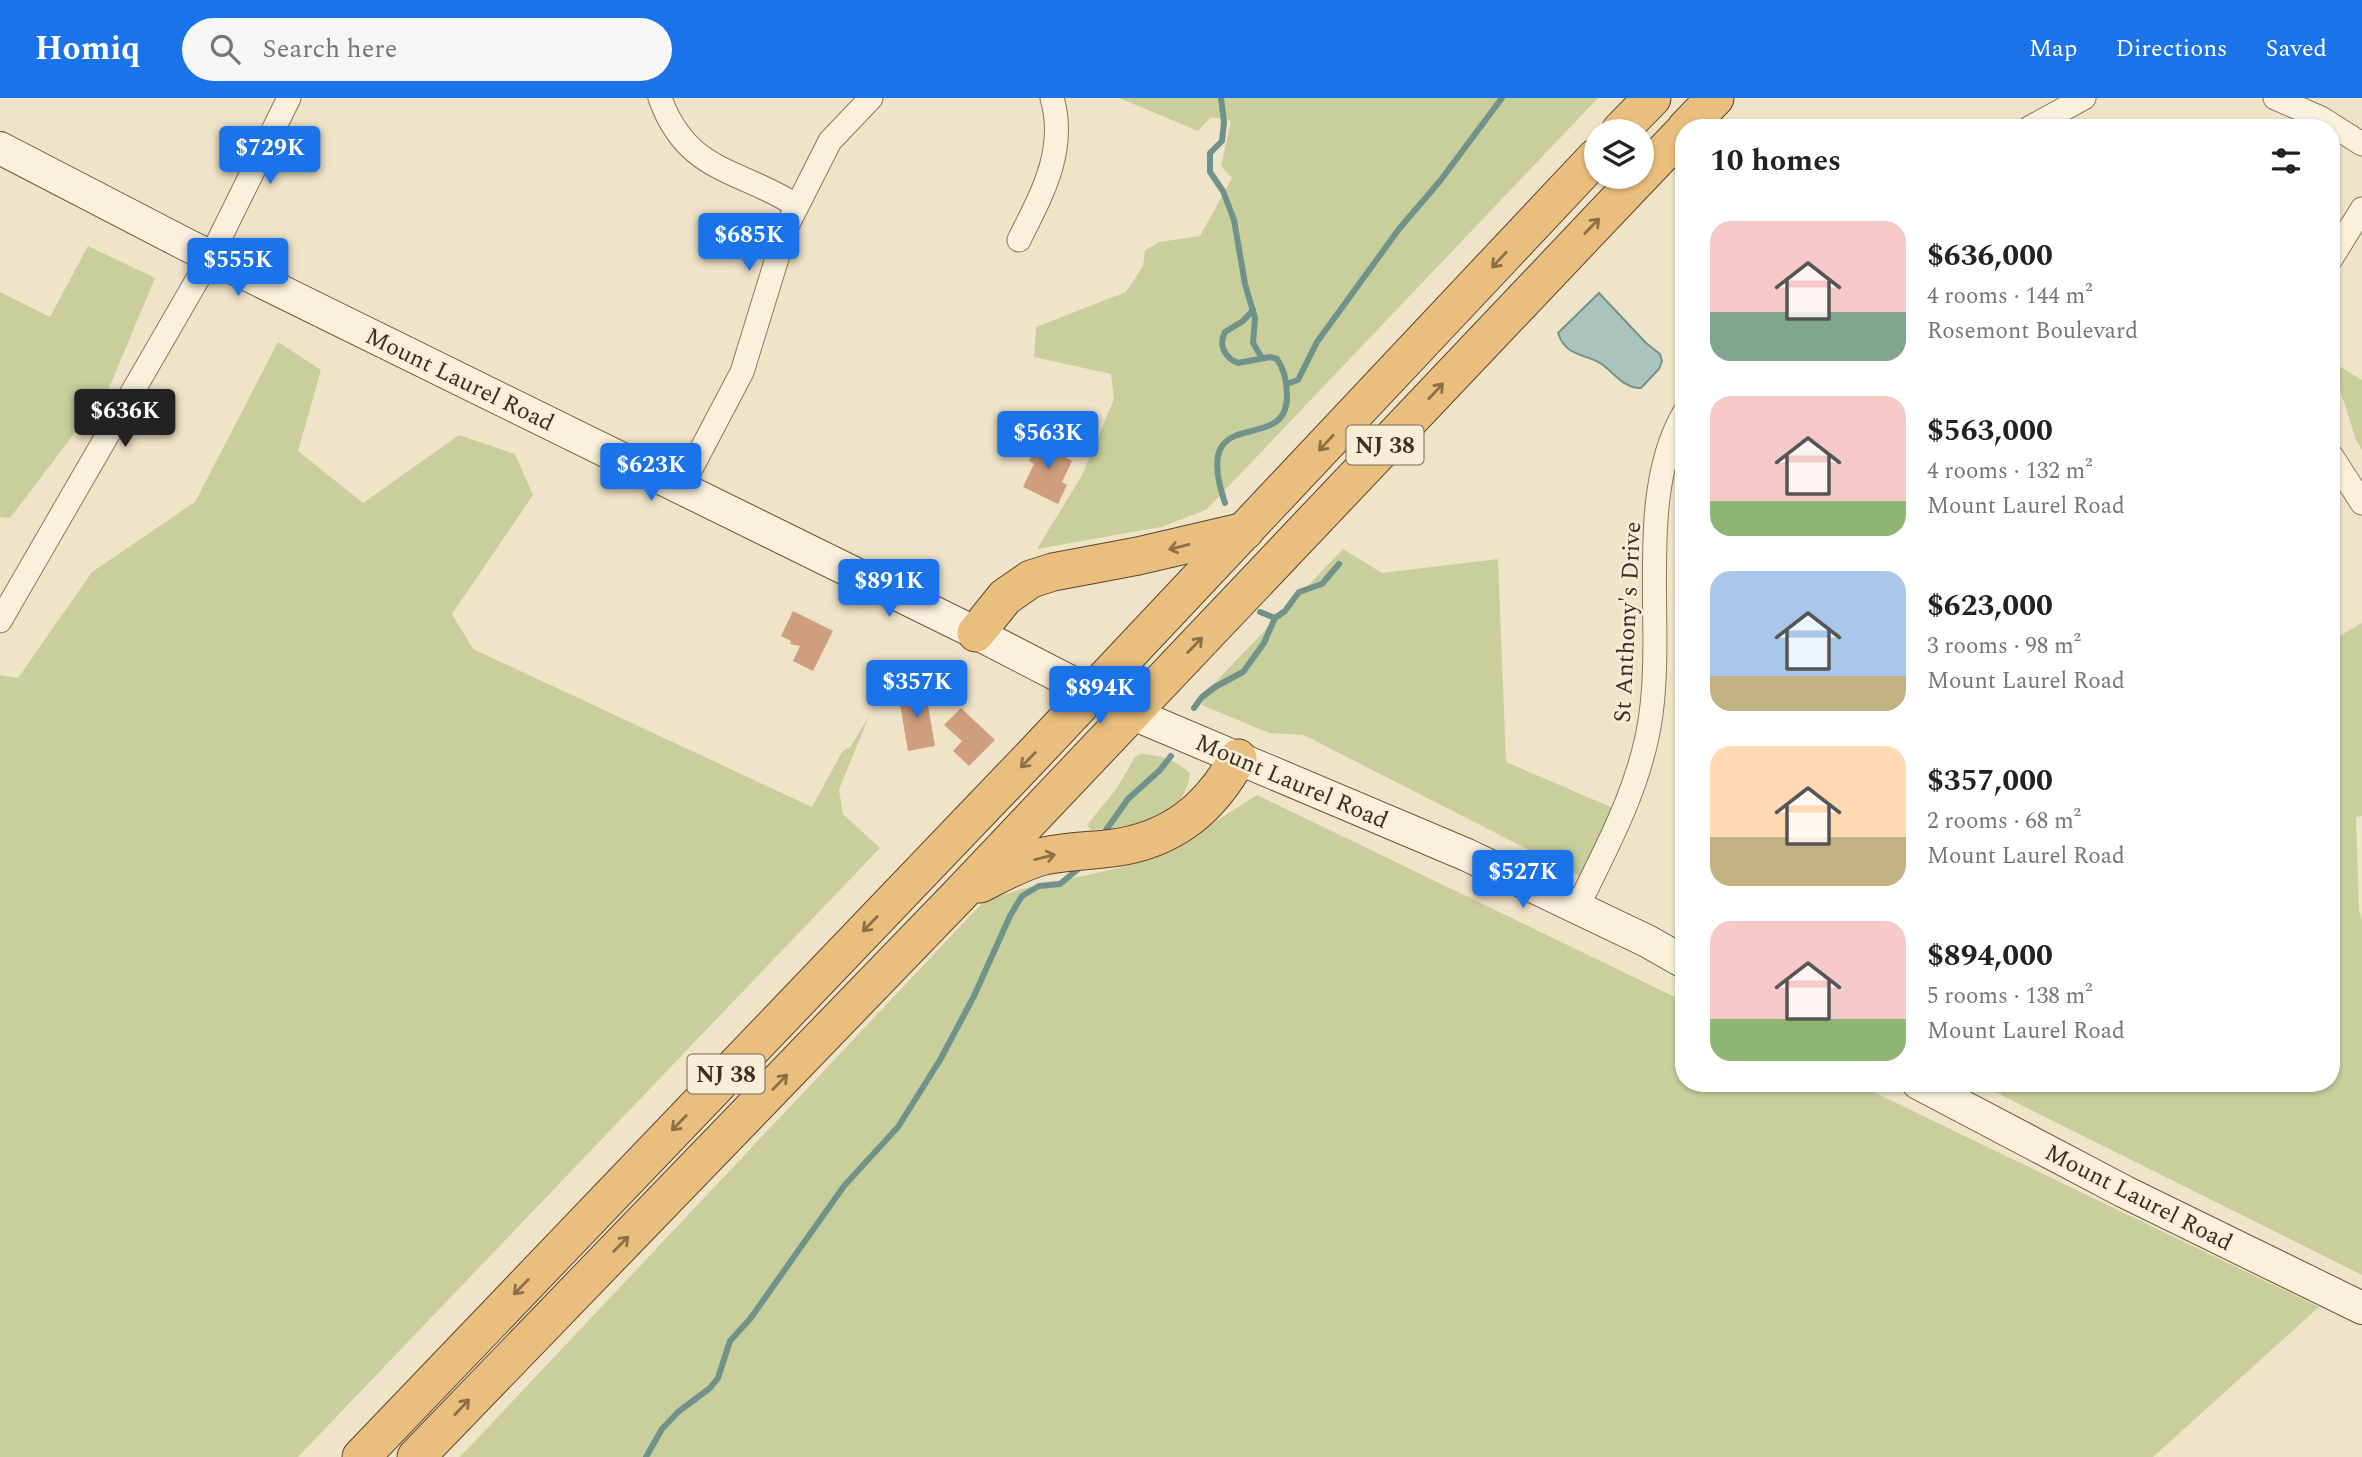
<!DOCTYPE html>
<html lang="en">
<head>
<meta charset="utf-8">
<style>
  :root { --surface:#fff; --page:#f6f6f6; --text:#222; --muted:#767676; --accent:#1a73e8 }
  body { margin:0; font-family:Spectral,serif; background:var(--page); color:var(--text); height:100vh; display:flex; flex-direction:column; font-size:26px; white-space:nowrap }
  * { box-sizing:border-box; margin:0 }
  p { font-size:23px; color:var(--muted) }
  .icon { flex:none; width:38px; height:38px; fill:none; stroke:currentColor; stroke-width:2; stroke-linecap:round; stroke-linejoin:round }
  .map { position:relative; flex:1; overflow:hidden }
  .sheet { position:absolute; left:1675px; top:21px; width:665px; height:973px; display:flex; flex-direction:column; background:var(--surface); border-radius:28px; box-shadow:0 2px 5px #0004 }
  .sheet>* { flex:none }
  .buttons { position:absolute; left:1584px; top:21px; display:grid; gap:14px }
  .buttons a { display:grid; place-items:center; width:70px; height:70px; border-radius:50%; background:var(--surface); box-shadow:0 2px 5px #0004; font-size:35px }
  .price { position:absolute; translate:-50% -60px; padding:0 16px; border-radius:7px; background:var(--accent); color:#fff; font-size:23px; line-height:46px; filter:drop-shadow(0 2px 4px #0008) }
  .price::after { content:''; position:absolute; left:50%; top:42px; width:21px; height:16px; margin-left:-10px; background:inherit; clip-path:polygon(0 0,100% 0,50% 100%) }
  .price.active { background:#222; color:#fff }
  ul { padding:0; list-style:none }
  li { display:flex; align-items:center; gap:21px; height:175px; padding:0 35px }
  li span { display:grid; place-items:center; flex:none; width:196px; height:140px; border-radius:21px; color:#555 }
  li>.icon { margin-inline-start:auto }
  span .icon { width:84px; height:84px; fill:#fffc; stroke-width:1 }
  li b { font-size:30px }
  h2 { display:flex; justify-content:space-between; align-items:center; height:84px; padding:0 35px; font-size:30px }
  header { display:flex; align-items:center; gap:42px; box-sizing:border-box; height:98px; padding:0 35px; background:var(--accent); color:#fff }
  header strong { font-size:33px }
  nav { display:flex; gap:38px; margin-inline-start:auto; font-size:24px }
  .search { width:490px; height:63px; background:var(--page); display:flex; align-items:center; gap:18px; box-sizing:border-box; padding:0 24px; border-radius:38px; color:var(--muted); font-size:26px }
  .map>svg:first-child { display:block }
  .green { fill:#c9cf9b }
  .water { fill:#a9c4bc; stroke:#6f938a; stroke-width:2 }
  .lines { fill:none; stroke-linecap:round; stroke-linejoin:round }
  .stream { stroke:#6f938a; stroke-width:6 }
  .building { fill:#cf9f7d }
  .minor-casing { stroke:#8d765c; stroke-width:25 }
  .secondary-casing { stroke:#6f573f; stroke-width:34 }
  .trunk-casing { stroke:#5b4430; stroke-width:39 }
  .minor { stroke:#faf1dc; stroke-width:23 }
  .secondary { stroke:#faf1dc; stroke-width:32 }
  .trunk { stroke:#eabe7c; stroke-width:37 }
  .oneway { stroke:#8b6f49 }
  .labels { text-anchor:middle; stroke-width:5; stroke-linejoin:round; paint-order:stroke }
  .shield { fill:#f7eed8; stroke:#756857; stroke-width:2 }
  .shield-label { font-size:23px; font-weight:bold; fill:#3d2e20 }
  .street-label { font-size:24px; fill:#3d2e20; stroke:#f7eed8 }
</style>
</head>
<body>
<header>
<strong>Homiq</strong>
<div class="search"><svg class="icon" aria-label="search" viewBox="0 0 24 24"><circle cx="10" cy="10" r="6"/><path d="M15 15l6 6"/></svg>Search here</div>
<nav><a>Map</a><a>Directions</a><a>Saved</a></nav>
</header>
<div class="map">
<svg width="2362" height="1359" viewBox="0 0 2362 1359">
  <rect width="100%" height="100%" fill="#f0e4c8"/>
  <!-- green -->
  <g class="green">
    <polygon points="1119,0 1598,0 1206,412 1161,429 1037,451 1081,379 1114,301 1111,276 1034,259 1036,229 1126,194 1143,168 1145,152 1159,144 1200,138 1232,80 1221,68 1231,23 1211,19 1198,33"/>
    <polygon points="88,148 155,180 109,290 10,420 0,419 0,194 50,219"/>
    <polygon points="278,244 321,272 298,353 363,405 459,337 515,356 533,397 452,516 473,551 812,709 842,654 851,648 869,618 839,692 843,716 880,750 298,1359 0,1359 0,577 18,580 92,474 195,404"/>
    <polygon points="2331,263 2362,282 2362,352 2356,342"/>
    <polygon points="1343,451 1382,475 1498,461 1506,664 1634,719 1601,789 1304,637 1269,635 1202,607 1206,594"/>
    <polygon points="2362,525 2362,718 2356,719 2359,812 2362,822 2362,1177 1977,985 2331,985 2331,543"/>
    <path d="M1141 656C1161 657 1174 661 1190 675 1185 724 1130 728 1091 732L1087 727 1117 690 1135 659Z"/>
    <path d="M1257 697 1683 903 1684 985H1855L2319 1209 2153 1359H460L982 805C1033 782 1091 781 1144 762 1184 747 1221 719 1257 697Z"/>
  </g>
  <!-- water -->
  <path class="water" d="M1599 195 1646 245 1660 256 1662 263 1659 271 1641 290C1624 290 1615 276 1603 267 1587 255 1566 260 1558 235Z"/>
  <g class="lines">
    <!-- stream -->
    <g class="stream">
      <polyline points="1221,0 1224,24 1222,43 1210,55 1210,74 1223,93 1234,122 1245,186 1255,220 1253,245 1262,260"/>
      <polyline points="1286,286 1298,282 1317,244 1399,131 1440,83 1502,0"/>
      <path d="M1225 405C1189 299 1288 361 1287 297 1287 285 1284 271 1277 261L1270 259 1238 265C1225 260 1218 247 1225 234L1243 223 1253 212"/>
      <polyline points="1260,514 1275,520"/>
      <polyline points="1194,610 1202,599 1215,589 1243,574 1264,545 1275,520 1285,513 1299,494 1322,486 1339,466"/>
      <polyline points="1104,735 1128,701 1160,672 1171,658"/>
      <polyline points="646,1359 662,1331 678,1314 710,1290 718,1280 730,1243 750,1221 844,1088 898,1029 940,962 974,898 1010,818 1022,798 1039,788 1060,786 1083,767"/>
    </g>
  </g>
  <!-- building -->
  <g class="building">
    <polygon points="1042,339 1066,349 1062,357 1072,363 1062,384 1067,387 1058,406 1023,389 1034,366 1029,363"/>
    <polygon points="793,513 833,533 813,573 793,563 800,548 790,546 791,543 781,538"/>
    <polygon points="925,590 935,648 908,653 898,595"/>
    <polygon points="961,610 995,642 969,668 953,653 962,643 944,627"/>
  </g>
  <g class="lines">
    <defs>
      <g id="minor">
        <path d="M660 0C687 76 741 71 797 108"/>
        <polyline points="2275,0 2321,20 2362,46"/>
        <polyline points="2029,30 2084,0"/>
        <path d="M1019 142C1042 96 1067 52 1052 0"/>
        <polyline points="2331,161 2362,111"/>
        <polyline points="2331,357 2362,405"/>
        <polyline points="681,390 742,274 787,128 830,43 871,0"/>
        <polyline points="0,523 211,158 289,0"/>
        <path d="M1577 810C1608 747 1642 685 1651 616 1664 523 1636 397 1684 315"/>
      </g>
      <g id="secondary">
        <polyline points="0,50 187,147 976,535 1131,615 1467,757 1647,843 1684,864"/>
        <polyline points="1918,985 2125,1094 2362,1210"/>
      </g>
      <g id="trunk">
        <polyline points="1686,30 1715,0"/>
        <polyline points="1620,33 1652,0"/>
        <polyline points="1642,77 1684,33"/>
        <polyline points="976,535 1005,499 1031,481 1053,474 1138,458 1245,433"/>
        <path d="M980 786C1000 776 1021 764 1044 758 1067 753 1090 753 1113 750 1172 742 1210 711 1238 660"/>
        <polyline points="361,1359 1037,653 1596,59"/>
        <polyline points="416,1359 960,796 1640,79"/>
      </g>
    </defs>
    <!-- minor casing -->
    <use href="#minor" class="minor-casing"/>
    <!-- secondary casing -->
    <use href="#secondary" class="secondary-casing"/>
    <!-- trunk casing -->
    <use href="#trunk" class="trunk-casing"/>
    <!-- minor -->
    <use href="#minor" class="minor"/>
    <!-- secondary -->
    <use href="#secondary" class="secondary"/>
    <!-- trunk -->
    <use href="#trunk" class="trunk"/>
  </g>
  <!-- one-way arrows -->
  <defs><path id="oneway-shaft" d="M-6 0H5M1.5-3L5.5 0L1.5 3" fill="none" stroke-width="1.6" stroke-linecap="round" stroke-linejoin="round" transform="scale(1.75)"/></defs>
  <g class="oneway">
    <use href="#oneway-shaft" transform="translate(1592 128) rotate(-46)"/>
    <use href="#oneway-shaft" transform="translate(1499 162) rotate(133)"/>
    <use href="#oneway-shaft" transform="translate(1436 293) rotate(-47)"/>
    <use href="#oneway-shaft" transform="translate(1326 345) rotate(133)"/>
    <use href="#oneway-shaft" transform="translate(1179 449) rotate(166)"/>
    <use href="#oneway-shaft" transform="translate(1195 547) rotate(-46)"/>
    <use href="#oneway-shaft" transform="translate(1028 662) rotate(134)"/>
    <use href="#oneway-shaft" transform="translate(1045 759) rotate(-14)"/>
    <use href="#oneway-shaft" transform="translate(870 826) rotate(134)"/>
    <use href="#oneway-shaft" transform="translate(780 984) rotate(-46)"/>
    <use href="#oneway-shaft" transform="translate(679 1025) rotate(134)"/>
    <use href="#oneway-shaft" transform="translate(621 1146) rotate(-45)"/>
    <use href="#oneway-shaft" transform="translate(521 1189) rotate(134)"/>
    <use href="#oneway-shaft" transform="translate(462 1309) rotate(-47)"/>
  </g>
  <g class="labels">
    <!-- shield labels -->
    <g class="shield">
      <rect x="1346.5" y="327.5" width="77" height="39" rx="5"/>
      <rect x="687.5" y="956.5" width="77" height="39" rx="5"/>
    </g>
    <g class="shield-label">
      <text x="1385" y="355">NJ 38</text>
      <text x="726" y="984">NJ 38</text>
    </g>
    <!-- street labels -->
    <g class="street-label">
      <text transform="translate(460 281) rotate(26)" y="8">Mount Laurel Road</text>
      <text transform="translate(1627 524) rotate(-87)" y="8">St Anthony's Drive</text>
      <text transform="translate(1292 683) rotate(23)" y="8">Mount Laurel Road</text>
      <text transform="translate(2139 1099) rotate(27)" y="8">Mount Laurel Road</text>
    </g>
  </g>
</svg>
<div class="buttons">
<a><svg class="icon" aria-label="layers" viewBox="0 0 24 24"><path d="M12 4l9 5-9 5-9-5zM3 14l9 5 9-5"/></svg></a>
</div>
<b class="price" style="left:270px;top:88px">$729K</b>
<b class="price" style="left:749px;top:175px">$685K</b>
<b class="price" style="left:238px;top:200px">$555K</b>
<b class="price active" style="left:125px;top:351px">$636K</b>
<b class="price" style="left:1048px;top:373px">$563K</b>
<b class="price" style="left:651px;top:405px">$623K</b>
<b class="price" style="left:889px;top:521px">$891K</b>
<b class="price" style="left:917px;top:622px">$357K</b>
<b class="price" style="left:1100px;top:628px">$894K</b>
<b class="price" style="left:1523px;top:812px">$527K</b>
<section class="sheet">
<h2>10 homes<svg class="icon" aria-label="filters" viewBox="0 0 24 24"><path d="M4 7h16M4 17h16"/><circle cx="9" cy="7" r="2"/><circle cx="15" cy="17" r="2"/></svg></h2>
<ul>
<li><span style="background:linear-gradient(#f6c9c9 65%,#7fa58c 0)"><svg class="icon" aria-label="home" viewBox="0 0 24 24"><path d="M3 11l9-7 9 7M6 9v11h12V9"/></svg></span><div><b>$636,000</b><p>4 rooms · 144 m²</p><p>Rosemont Boulevard</p></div></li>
<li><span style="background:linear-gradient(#f6c9c9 75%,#8fb573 0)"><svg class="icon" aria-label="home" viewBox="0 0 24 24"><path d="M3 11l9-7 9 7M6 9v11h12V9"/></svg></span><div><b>$563,000</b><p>4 rooms · 132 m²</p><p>Mount Laurel Road</p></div></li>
<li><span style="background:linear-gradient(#a9c7e8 75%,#c2b280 0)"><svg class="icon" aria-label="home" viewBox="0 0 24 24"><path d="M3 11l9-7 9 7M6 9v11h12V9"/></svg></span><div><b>$623,000</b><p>3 rooms · 98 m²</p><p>Mount Laurel Road</p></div></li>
<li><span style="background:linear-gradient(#ffd9b3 65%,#c2b280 0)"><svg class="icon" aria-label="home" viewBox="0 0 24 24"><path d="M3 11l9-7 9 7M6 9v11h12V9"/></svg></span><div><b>$357,000</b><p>2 rooms · 68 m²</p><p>Mount Laurel Road</p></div></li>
<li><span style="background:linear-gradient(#f6c9c9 70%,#8fb573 0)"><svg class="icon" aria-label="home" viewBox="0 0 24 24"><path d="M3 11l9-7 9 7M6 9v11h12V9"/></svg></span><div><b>$894,000</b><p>5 rooms · 138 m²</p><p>Mount Laurel Road</p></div></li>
</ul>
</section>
</div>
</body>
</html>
